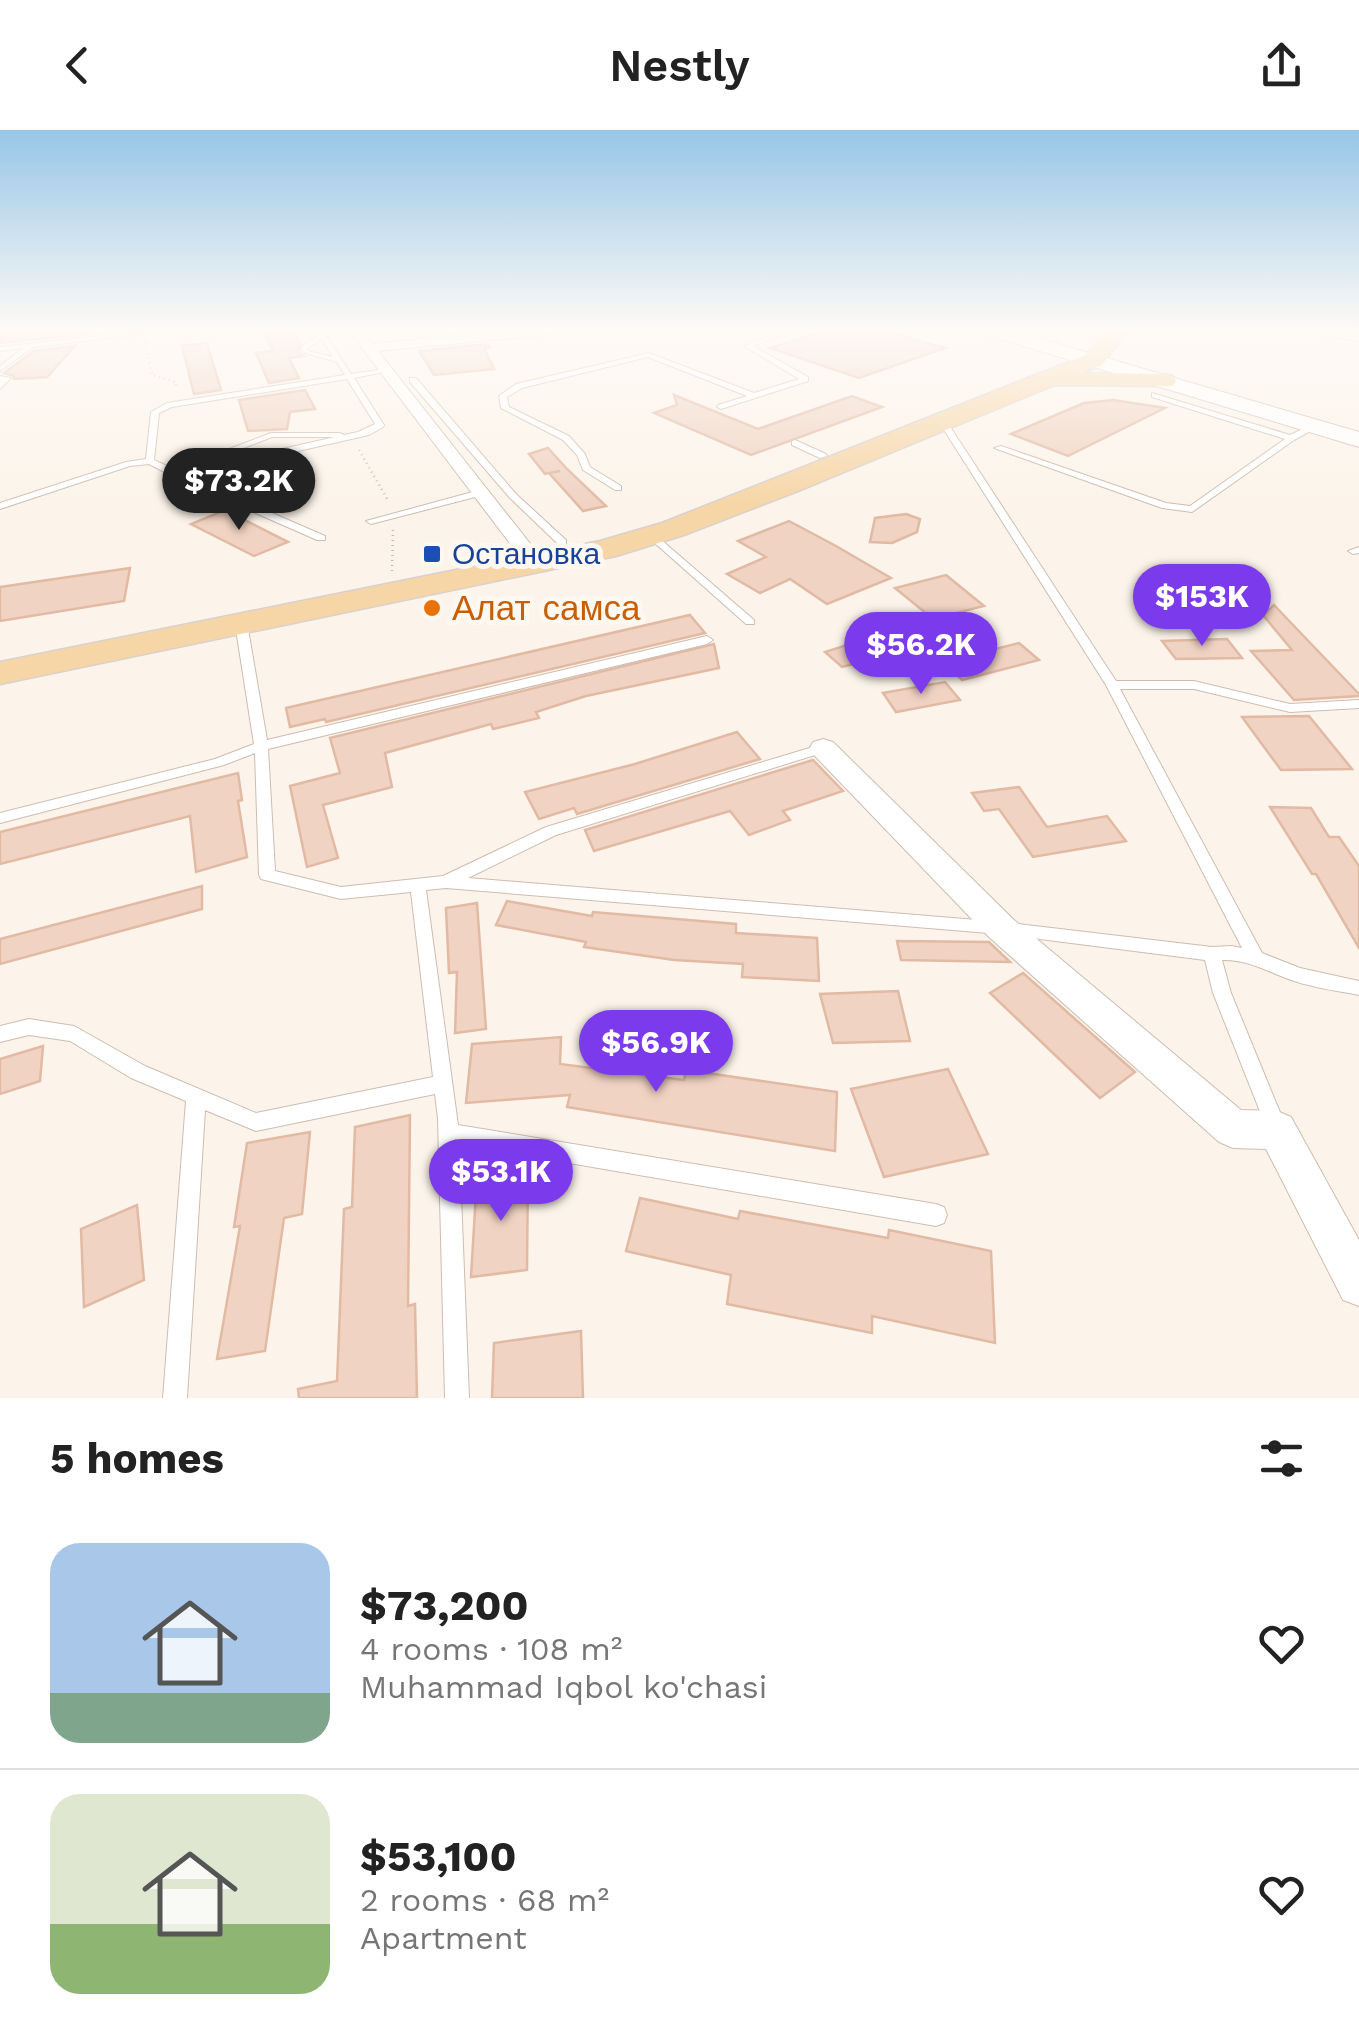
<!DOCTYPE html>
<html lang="en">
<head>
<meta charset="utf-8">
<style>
  :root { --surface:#fff; --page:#f6f6f6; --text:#222; --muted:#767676; --line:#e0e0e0; --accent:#7c3aed }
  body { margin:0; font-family:"Work Sans",sans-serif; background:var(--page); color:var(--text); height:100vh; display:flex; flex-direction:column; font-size:38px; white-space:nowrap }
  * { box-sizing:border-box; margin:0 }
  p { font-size:32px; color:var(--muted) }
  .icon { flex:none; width:55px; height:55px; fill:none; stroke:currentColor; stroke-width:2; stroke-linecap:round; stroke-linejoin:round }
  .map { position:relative; height:1268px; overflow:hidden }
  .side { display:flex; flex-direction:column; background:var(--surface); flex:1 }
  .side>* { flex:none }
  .price { position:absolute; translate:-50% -85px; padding:0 22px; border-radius:35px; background:var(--accent); color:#fff; font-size:32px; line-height:65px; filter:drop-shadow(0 2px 5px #0008) }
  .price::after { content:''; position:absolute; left:50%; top:60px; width:30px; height:22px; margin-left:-15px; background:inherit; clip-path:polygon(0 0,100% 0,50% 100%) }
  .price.current { background:#222; color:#fff }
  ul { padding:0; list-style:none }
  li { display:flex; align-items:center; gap:30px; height:250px; padding:0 50px }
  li+li { border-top:2px solid var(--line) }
  li span { display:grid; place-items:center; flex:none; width:280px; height:200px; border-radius:30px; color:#555 }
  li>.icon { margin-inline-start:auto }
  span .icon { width:120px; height:120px; fill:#fffc; stroke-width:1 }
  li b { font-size:42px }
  h2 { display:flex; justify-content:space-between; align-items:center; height:120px; padding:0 50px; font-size:42px }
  header { display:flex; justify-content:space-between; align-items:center; height:130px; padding:0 50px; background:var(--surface); font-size:45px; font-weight:600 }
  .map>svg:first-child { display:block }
  .building { fill:#f0d3c3; stroke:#e2baa4; stroke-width:2.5 }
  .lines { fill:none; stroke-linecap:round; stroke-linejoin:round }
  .lane-casing { stroke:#cebcb0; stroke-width:2 }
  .street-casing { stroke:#cebcb0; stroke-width:2 }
  .secondary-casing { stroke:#d3beb0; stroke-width:2 }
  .primary-casing { stroke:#d9d1cd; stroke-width:3 }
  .path { stroke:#d5b7a6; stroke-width:2.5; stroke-dasharray:1 4; stroke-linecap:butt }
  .lane { fill:#fff; fill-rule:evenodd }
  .street { fill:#fff; fill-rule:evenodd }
  .secondary { fill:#fff; fill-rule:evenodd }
  .primary { fill:#f6d6a7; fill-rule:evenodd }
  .transit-dot { fill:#1a4fb4; stroke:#fef8f1; stroke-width:4 }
  .food-dot { fill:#e8710a; stroke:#fef8f1; stroke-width:4 }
  .labels { text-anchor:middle; stroke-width:10; stroke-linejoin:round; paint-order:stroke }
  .far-transit-label { font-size:30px; fill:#164399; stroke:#fef8f1; text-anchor:start }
  .food-label { font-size:35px; fill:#c56008; stroke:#fef8f1; text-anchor:start }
</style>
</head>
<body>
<header><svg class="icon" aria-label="back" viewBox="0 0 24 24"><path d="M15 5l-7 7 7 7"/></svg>Nestly<svg class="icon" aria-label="share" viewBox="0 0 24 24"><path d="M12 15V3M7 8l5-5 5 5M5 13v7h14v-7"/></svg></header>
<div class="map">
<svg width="1359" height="1268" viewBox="0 0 1359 1268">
  <rect width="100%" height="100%" fill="#fcf4ea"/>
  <!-- building -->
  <g class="building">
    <polygon points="0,198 91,198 86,204 0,213"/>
    <polygon points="262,198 291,198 300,213 298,223 303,226 289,228 299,248 269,253 256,223 273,221"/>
    <polygon points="835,198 875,198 945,218 859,248 770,218"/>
    <polygon points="207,213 221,260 194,264 182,216"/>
    <polygon points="488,214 490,217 484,218 494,239 434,245 419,221"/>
    <polygon points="75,216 47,247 14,249 14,246 4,243 34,221"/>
    <polygon points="305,260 315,279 290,282 287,299 248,301 239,270"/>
    <polygon points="674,265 758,299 852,266 882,277 751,325 654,283 677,275"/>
    <polygon points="1113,270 1165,278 1068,326 1011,304 1084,273"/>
    <polygon points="548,318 567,339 606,376 583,381 549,343 560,341 545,344 529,324"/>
    <polygon points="225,380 288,412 254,426 191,394"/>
    <polygon points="906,384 920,389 917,402 892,413 870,412 875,388"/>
    <polygon points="789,391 836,416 891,448 827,474 790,449 760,463 727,444 766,427 738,411"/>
    <polygon points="130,438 124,471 0,491 0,457"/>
    <polygon points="946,445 984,476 933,489 895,458"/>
    <polygon points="1274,475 1359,564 1359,566 1294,570 1251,521 1292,520 1263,485"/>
    <polygon points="690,485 705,503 326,592 325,589 290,597 286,578"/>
    <polygon points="916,490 940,513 842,537 825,522 866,509 860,503"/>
    <polygon points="1227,509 1242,528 1176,529 1162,511"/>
    <polygon points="1019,513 1039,530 962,550 944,532"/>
    <polygon points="714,514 719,538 586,566 536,582 539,588 493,599 491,594 385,623 392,657 323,675 338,728 307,737 290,656 340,643 330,608"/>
    <polygon points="945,552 960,570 896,582 883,563"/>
    <polygon points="1309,586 1352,639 1281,640 1242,587"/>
    <polygon points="737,602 760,629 577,684 574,678 539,689 525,662 635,634"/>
    <polygon points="813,630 843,661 783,681 790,690 749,705 730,681 594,721 585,700"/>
    <polygon points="238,643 242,670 238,671 247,727 196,742 190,686 0,734 0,702"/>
    <polygon points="1019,657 1047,697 1107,686 1126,711 1033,727 999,679 984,681 972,663"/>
    <polygon points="1270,677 1311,678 1329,707 1339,707 1359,736 1359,818 1316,744 1312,744"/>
    <polygon points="202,756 202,779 0,834 0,809"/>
    <polygon points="507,771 592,786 593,782 736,794 736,803 817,808 819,851 742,847 743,834 674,830 584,817 586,812 496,795"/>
    <polygon points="477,773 486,899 455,903 457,842 449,843 446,778"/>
    <polygon points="897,811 989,812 1010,832 901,830"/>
    <polygon points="1023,843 1135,942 1100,968 990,863"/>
    <polygon points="898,861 910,911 833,913 820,864"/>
    <polygon points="561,907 560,934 684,950 686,940 837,962 835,1021 567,977 570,965 466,973 472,914"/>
    <polygon points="43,916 40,951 0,964 0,929"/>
    <polygon points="948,939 988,1024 884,1047 851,959"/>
    <polygon points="410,985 408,1176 415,1174 417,1268 299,1268 298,1259 337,1251 344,1079 352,1077 355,997"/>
    <polygon points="310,1002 302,1084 284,1088 265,1221 217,1229 240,1096 234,1097 247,1013"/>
    <polygon points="528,1040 527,1140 471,1147 477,1046"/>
    <polygon points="640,1068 738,1089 740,1081 888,1108 889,1100 991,1121 995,1213 872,1186 872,1203 727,1174 731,1145 626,1121"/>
    <polygon points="137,1075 144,1150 84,1177 81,1099"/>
    <polygon points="581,1201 583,1268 492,1268 494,1213"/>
  </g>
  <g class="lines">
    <defs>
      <g id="lane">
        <polygon points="173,198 192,198 33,217 0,241 0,236 23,218 0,221 0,217"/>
        <path d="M315 198H321L351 244 385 239 389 241 354 248 384 295 383 297 369 305 187 346 325 406V410H317L176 348 149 334 130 336 0 379V373L126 332 146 329 151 282 167 273 345 245 337 232 302 222 301 217 319 205ZM322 209 333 227 308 221 307 219ZM347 249 375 294 358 302 344 305 340 303H271L179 338 186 340 272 307H335L180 342 154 330 159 283 172 277Z"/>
        <polygon points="791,198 800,198 753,216 808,247 808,251 721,279 717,277 718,275 747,266 648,227 522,258 507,267 509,277 569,306 585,324 590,337 621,356 621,360 615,360 583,340 577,325 563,310 501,278 499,266 516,254 649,223 754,263 799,249 744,216"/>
        <polygon points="1276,198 1292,198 1359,207 1359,211"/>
        <polygon points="0,246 11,248 0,259"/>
        <polygon points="410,248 416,248 516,364 566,410 566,414 558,414 510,368 410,252"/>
        <polygon points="1152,263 1290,305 1311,295 1318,297 1294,310 1192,382 1162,378 994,318 1001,316 1166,373 1190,376 1285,309 1152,267"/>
        <path d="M943 290 947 292 1116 551H1194L1290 574 1359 570V578L1290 582 1194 559H1120L1262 823 1300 838 1359 851V865C1338 861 1315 858 1294 851 1270 843 1248 829 1222 830L1231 863 1286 997 1283 1004 1276 1006 1269 1004 1213 863 1205 830 1001 804 446 758 426 760 458 995 936 1074 944 1077 947 1085 944 1093 936 1096 459 1014 469 1268H445L438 989 435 964 256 1001 205 980 187 1268H163L186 971 131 948 70 911 29 905 0 912V896L29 889 74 896 145 936 256 983 433 947 411 762 341 769 261 749 259 745 255 623 224 635 0 693V683L215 629 254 614 235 493 237 491 241 490 247 493 267 610 707 506 713 510 707 514 268 619 275 741 341 757 443 746 546 697 823 614 828 615 830 618 828 621 556 705 468 748 1001 792 1212 817 1232 816 1242 818 1106 555 939 292Z"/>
        <polygon points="795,310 826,324 827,326 820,328 792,315 792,311"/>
        <polygon points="480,360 483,361 483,365 371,394 366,391"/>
        <polygon points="652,402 754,490 754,494 746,494 648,407 647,405"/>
        <polygon points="1359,417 1359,423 1353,424 1348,421"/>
      </g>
      <g id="street">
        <polygon points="347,198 360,198 372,214 537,198 581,198 575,202 378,221 532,416 532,424 518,424"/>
        <polygon points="616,198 629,198 622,202"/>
        <polygon points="823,609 833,612 1013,789 1241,980 1277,981 1291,987 1359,1110 1359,1176 1343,1170 1266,1019 1233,1018 1219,1012 989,807 813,624 810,618 813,612"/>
      </g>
      <polygon id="secondary" points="975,198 1004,198 1359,302 1359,317 977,202"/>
      <polygon id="primary" points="1109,198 1130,198 1102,235 1081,243 1165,244 1173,246 1176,251 1173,256 1054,255 798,361 684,405 616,426 0,554 0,532 600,411 662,393 1086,225"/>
    </defs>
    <!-- lane casing -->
    <use href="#lane" class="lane-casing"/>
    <!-- street casing -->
    <use href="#street" class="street-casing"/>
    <!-- secondary casing -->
    <use href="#secondary" class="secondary-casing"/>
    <!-- primary casing -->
    <use href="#primary" class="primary-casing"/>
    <!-- path -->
    <g class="path">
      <polyline points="145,213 152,245 176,252 176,259"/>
      <polyline points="359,320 389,372"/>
      <polyline points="392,441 393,400"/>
    </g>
    <!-- lane -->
    <use href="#lane" class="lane"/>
    <!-- street -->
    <use href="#street" class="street"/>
    <!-- secondary -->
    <use href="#secondary" class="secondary"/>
    <!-- primary -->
    <use href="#primary" class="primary"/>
  </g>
  <!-- sky -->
  <linearGradient id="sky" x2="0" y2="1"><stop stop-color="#97c6e7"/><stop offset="0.53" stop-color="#fefaf6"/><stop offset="1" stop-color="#fefaf6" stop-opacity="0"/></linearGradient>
  <rect width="1359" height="375" fill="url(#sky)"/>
  <!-- markers -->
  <rect class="transit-dot" x="422" y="414" width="20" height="20" rx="5"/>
  <circle class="food-dot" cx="432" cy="478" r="10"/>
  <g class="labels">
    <!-- far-transit labels -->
    <g class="far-transit-label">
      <text x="452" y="434">Остановка</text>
    </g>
    <!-- food labels -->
    <g class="food-label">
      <text x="452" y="490">Алат самса</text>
    </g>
  </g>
</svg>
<b class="price current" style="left:239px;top:403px">$73.2K</b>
<b class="price" style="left:1202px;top:519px">$153K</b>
<b class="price" style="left:921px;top:567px">$56.2K</b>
<b class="price" style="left:656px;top:965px">$56.9K</b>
<b class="price" style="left:501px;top:1094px">$53.1K</b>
</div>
<section class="side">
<h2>5 homes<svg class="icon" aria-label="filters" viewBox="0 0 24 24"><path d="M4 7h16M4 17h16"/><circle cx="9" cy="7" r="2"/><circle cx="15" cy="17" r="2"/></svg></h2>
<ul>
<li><span style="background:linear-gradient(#a9c7e8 75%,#7fa58c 0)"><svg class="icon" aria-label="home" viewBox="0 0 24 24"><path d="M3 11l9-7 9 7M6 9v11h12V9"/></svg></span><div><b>$73,200</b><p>4 rooms · 108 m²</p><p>Muhammad Iqbol ko'chasi</p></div><svg class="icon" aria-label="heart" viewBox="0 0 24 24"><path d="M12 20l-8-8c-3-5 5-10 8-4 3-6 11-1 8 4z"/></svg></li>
<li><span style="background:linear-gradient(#dfe7d0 65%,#8fb573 0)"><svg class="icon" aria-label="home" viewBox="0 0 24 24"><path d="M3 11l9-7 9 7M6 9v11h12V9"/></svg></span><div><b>$53,100</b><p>2 rooms · 68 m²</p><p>Apartment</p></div><svg class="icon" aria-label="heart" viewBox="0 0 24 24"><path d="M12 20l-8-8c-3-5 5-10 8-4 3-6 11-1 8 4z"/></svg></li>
</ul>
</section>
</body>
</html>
